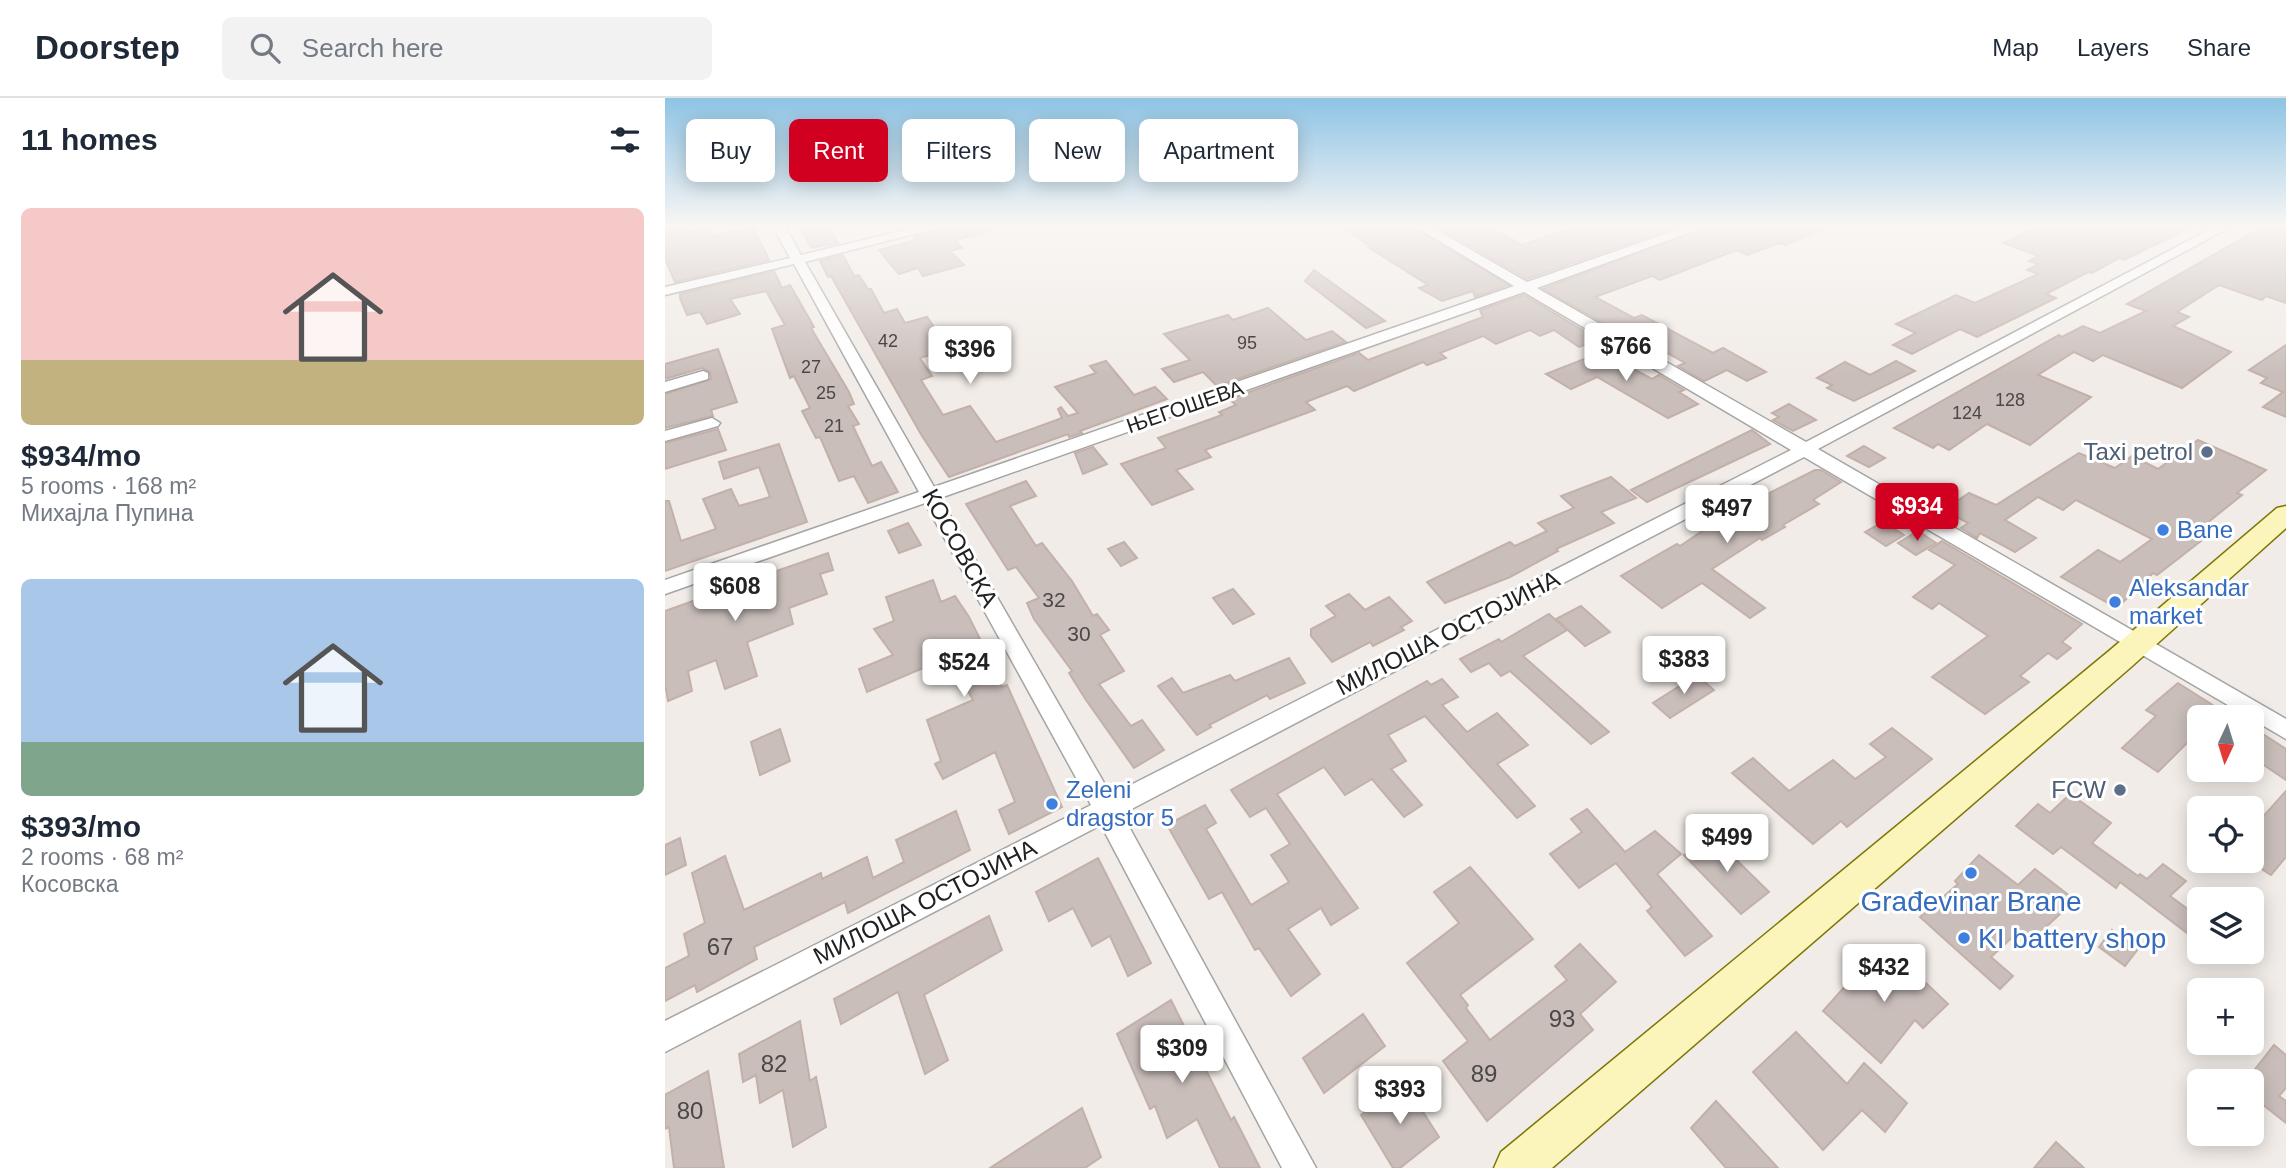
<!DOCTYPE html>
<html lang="en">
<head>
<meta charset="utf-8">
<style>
  :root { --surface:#fff; --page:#f2f2f3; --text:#1f2937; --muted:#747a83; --line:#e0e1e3; --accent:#d10021 }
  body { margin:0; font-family:Arial,sans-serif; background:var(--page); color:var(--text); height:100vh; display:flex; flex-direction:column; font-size:26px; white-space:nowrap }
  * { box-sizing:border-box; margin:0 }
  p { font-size:23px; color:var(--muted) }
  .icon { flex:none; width:38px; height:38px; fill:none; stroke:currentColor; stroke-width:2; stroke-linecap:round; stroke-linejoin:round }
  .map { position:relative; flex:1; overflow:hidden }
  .details { display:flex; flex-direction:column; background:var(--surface); width:665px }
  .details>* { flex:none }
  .top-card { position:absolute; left:21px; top:21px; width:665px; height:63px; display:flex; gap:14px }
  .needle { width:46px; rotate:184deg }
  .controls { position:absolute; left:1522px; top:607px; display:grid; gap:14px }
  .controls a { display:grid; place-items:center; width:77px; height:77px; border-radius:10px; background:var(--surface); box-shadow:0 4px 18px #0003; font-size:35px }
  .price { position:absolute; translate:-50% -60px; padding:0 16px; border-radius:7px; background:#fff; color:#222; font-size:23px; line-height:46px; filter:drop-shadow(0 2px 4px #0008) }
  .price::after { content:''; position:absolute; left:50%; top:42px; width:21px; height:16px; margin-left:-10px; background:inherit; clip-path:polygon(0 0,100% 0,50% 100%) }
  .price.selected { background:var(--accent); color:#fff }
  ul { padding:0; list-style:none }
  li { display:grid; align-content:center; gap:14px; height:371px; padding:0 21px }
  li span { display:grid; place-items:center; height:217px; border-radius:10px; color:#555 }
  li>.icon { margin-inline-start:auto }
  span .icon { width:126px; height:126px; fill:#fffc; stroke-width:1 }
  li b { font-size:30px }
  h2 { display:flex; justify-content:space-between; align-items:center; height:84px; padding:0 21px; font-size:30px }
  .pill { padding:0 24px; border-radius:10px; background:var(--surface); box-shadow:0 4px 18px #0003; font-size:24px; line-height:63px }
  .pill.selected { background:var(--accent); color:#fff }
  header { display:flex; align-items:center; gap:42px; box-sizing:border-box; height:98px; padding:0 35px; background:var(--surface); border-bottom:2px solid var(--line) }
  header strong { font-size:33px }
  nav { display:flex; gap:38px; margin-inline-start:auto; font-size:24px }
  .search { width:490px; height:63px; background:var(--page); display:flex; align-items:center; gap:18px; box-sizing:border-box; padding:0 24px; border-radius:10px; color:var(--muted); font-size:26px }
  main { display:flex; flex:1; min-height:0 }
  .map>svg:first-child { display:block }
  .building { fill:#c9beba; stroke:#c3b0a9; stroke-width:2 }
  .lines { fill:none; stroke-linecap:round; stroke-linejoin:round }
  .minor-casing { stroke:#a5a5a5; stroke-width:3 }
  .secondary-casing { stroke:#7d7702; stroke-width:3 }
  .minor { fill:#fff; fill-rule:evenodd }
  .secondary { fill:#fbf4bb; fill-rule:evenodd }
  .service-dot { fill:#5c6f8a; stroke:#fff; stroke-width:2.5 }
  .shop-dot { fill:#3f7fe0; stroke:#fff; stroke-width:2.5 }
  .labels { text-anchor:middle; stroke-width:6; stroke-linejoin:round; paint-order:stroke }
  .far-number-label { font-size:18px; fill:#4b4847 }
  .far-street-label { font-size:21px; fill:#212121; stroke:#fff }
  .number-label { font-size:21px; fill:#4b4847 }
  .service-label { font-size:24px; fill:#4e5e75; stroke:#fff; text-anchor:end }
  .shop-label { font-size:24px; fill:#366cbe; stroke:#fff; text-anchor:start }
  .street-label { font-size:24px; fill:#212121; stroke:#fff }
  .near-number-label { font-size:24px; fill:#4b4847 }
  .near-shop-label { font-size:28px; fill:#366cbe; stroke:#fff }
</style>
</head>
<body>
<header>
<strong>Doorstep</strong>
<div class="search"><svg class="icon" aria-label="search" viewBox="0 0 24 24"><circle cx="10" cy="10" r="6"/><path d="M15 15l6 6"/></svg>Search here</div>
<nav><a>Map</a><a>Layers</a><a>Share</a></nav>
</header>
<main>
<section class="details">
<h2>11 homes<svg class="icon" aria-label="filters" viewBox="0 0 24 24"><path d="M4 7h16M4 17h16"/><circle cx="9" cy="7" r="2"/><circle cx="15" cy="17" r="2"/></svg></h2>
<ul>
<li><span style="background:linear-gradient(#f6c9c9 70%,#c2b280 0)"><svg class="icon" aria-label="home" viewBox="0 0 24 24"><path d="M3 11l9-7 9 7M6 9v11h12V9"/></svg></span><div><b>$934/mo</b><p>5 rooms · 168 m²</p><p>Михајла Пупина</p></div></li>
<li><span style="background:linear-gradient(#a9c7e8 75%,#7fa58c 0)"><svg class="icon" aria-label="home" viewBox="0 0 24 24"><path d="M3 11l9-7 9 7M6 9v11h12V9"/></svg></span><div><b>$393/mo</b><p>2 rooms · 68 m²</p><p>Косовска</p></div></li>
</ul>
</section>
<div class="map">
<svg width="1621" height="1070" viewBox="0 0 1621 1070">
  <rect width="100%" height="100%" fill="#f1ece7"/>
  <!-- building -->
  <g class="building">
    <polygon points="0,127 18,127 21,135 44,129 49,138 88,129 104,162 10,184 0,161"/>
    <polygon points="132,127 162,127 173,145 147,150"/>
    <polygon points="286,127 325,127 326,133 290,142 297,150 285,153 299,167 258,178 253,170 234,176 214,152 251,142 248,139"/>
    <polygon points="676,127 745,127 843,187 810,199 808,193 777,203 754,190 763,187 703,149 705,148"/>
    <polygon points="769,127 822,127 857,147 915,127 1017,127 862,181"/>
    <polygon points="1047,127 1101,127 1111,131 1120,127 1167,127 1120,147 1114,145 1082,157 1072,152 995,182 987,178 930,199 969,220 977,217 1048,255 1058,250 1101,274 1082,283 1062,272 1039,283 1013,268 1020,265 961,232 954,234 878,191"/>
    <polygon points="1378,127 1531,127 1459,162 1454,160 1427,175 1423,174 1381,196 1391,200 1312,239 1295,231 1247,256 1228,247 1251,235 1231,226 1291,197 1310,205 1373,176 1362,172 1373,166 1364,163 1373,158 1338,145"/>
    <polygon points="1601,127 1621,127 1621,205 1601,198 1597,202 1554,187 1512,214 1524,219 1508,228 1566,254 1517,290 1438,257 1428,263 1409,254 1373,277 1426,299 1365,347 1322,326 1284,352 1273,346 1268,350 1229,330 1394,237 1397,239 1418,228 1435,235 1481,213 1462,206"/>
    <polygon points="178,157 189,178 194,177 203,191 206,191 219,215 232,211 240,225 262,219 284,251 255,260 267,278 256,282 278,317 305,308 331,344 397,320 393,311 396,309 403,318 413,315 390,289 431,275 425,268 441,263 469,297 490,289 502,301 415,333 417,335 404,339 403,336 284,379 257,338 166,178 163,179 155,163"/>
    <polygon points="649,172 720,223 701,230 640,183"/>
    <polygon points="109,173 117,190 125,187 149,229 146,230 184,294 189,306 183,308 194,326 188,328 207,368 216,364 233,394 203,405 189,378 174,383 155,339 151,340 137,313 145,310 129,278 125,280 107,231 120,227 101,193 65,201 75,216 42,226 35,214 22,217 15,200 15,196"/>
    <polygon points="859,197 934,242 914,249 889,232 875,238 865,232 831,246 818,238 775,255 781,260 762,267 758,264 689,293 682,288 641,304 650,312 540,352 546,359 511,372 528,391 487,407 456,366 501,350 493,340 557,317 554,314 571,307 564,301 694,255 703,262 818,219 815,212"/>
    <polygon points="603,210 641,242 667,233 681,244 552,288 538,274 509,284 497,271 525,262 499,236 563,217 568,222"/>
    <polygon points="1621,247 1621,319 1598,309 1618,294 1596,285 1602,280 1584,272"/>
    <polygon points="53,251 72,304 46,312 48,318 0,330 0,296 46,281 45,274 37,270 0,281 0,266"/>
    <polygon points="937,254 987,281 994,277 1019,292 1014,294 1033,306 1003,320 932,279 906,291 881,276"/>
    <polygon points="1231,263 1250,273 1189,303 1162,290 1167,287 1152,280 1180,264 1205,277"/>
    <polygon points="1124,306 1151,322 1128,333 1108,322 1114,319 1107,315"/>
    <polygon points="53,331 61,352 0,371 0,345"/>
    <polygon points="1087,332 1105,346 982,404 966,392"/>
    <polygon points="1533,342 1601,372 1572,395 1577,397 1526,438 1536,443 1492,477 1488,475 1452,510 1396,479 1433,452 1455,464 1487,441 1411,402 1398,412 1373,399 1340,422 1371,440 1350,454 1315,435 1312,440 1296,430 1303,425 1286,416 1292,412 1285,408 1304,395 1331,407 1414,355 1450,370 1467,358 1493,371"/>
    <polygon points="114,346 142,424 0,473 0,403 4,403 16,443 51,431 38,401 66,391 74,408 105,399 94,369 59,381 54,364"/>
    <polygon points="1199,348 1220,360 1204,369 1182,358"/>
    <polygon points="428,349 442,366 418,376 410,355"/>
    <polygon points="1150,372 1156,372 1176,384 1148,402 1154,406 1118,427 1120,429 1097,442 1095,440 1047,471 1100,510 1085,520 1037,485 997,510 956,478 1012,446 1015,448 1061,417"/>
    <polygon points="946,379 971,400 936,414 949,425 891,451 893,453 845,479 780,505 762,484 845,444 850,448 882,433 873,425 909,410 896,398"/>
    <polygon points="361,383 371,398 345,408 371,448 377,445 407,483 428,518 432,516 444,532 435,537 459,573 434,586 466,628 477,622 499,652 469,670 421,602 404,575 407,573 369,521 362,505 374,500 351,469 343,472 301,406"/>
    <polygon points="1218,424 1239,437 1221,448 1200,434"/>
    <polygon points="243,425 256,447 234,455 223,433"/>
    <polygon points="1253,433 1271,445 1251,457 1233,445"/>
    <polygon points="1277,443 1417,526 1397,544 1406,550 1392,561 1383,555 1355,578 1364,584 1320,616 1267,579 1323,538 1274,505 1267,511 1248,499 1290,467 1264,452"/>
    <polygon points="459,444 472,460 456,468 443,451"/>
    <polygon points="163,455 168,472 155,476 162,496 124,510 128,526 82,544 92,578 60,591 51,562 23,573 27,593 3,603 0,586 0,513 39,499 38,495 62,486 63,490"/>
    <polygon points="268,482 276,504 290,498 304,519 317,545 312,547 337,589 342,587 397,709 344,736 334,712 350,704 330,654 278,681 270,666 276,663 262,622 308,602 284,559 202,594 194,571 228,557 209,531 229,523 221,499"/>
    <polygon points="568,491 589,516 568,526 548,500"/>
    <polygon points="684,496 700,512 724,499 747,523 736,529 739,532 708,548 705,544 667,564 646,538 646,531 671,518 661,508"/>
    <polygon points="916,508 945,534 920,548 891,521"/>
    <polygon points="884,516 902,532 858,558 944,634 926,646 845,573 836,578 824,565 806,574 795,561 834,541 836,544"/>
    <polygon points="624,560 640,585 605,601 602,597 544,627 546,629 532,637 493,588 507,580 518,595 565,577 570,583"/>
    <polygon points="1032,577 1049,592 1005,620 988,605"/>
    <polygon points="777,581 793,599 777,607 802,634 832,615 863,647 832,666 870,708 852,720 760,618 723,637 741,663 726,671 757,707 739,719 707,681 680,697 659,669 612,696 693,810 666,827 656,810 623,831 655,876 626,898 594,850 590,852 557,794 544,801 502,727 540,707 551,725 541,731 586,807 624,784 606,757 625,746 601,710 585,719 566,692 762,583 766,587"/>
    <polygon points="1513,585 1568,620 1535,620 1535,647 1526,641 1493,674 1457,650 1491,618 1481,612"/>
    <polygon points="1587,629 1621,651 1621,682 1587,659"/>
    <polygon points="1227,630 1267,661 1182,729 1176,723 1148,746 1067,675 1088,660 1124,693 1168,662 1190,681 1221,659 1205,646"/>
    <polygon points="115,631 125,663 95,677 86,644"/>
    <polygon points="1621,693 1621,759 1606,777 1587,765 1587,731"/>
    <polygon points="1405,696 1446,725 1427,745 1473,778 1475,776 1482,781 1498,766 1521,783 1505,798 1535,820 1535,845 1455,784 1451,790 1396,749 1388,756 1351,728 1373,706 1385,715"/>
    <polygon points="922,711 960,754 990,733 1016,756 992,776 1047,838 1020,858 982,813 987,809 951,765 914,790 885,756 917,734 906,721"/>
    <polygon points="291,713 305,752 183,815 180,804 89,849 92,861 32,894 30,887 0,903 0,870 24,858 19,836 40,825 27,775 60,758 79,812 156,775 157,781 202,759 208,780 239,764 231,742"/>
    <polygon points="1046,737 1104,794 1076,816 1019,757"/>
    <polygon points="15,740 21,767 0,777 0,747"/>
    <polygon points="1314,757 1353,787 1370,771 1410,802 1381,829 1388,834 1375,850 1354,833 1326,859 1348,878 1335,891 1255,819 1293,786 1290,783"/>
    <polygon points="433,760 486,865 463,878 445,838 427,848 408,810 384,823 371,794"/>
    <polygon points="805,769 868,841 795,897 803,907 801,910 825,942 902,882 890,868 915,846 951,884 915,916 928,932 822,1023 778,963 803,943 742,865 794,825 769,794"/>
    <polygon points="324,818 337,852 259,897 283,962 260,976 233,894 176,926 169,901"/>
    <polygon points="1447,832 1473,851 1460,868 1434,849"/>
    <polygon points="1222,848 1283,906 1258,930 1250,922 1216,965 1158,913 1200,866"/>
    <polygon points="506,902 566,1022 569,1019 595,1070 555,1070 532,1021 502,1040 490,1008 485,1011 452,936"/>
    <polygon points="698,916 720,948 659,995 638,960"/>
    <polygon points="135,923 145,983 151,979 161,1029 128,1049 118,992 95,1005 91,977 78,984 74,956"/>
    <polygon points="1131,934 1182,986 1199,965 1242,1005 1220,1034 1197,1012 1158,1052 1088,974"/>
    <polygon points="1609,947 1621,957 1621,990 1614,998 1621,1003 1621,1025 1587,998 1587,975"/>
    <polygon points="43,973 59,1070 9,1070 4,1029 0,1031 0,997"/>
    <polygon points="739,984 774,1039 735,1070 728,1070 696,1017"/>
    <polygon points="1051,1003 1113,1070 1061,1070 1026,1030"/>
    <polygon points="417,1010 436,1059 420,1070 325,1070"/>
    <polygon points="1391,1044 1419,1070 1369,1070"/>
  </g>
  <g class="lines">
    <defs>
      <g id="minor">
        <path d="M107 127H119L136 157 261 127H284L140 164 269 389 849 188 748 127H763L862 184 1026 127H1045L872 190 1141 344 1553 127H1569L1153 351 1621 621V641L1139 359 457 716 651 1070H617L436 727 0 954V923L426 707 260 405 0 496V482L254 394 129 166 0 197V189L125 160ZM859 194 1126 352 446 697 275 400Z"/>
        <polygon points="38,273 43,275 43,281 0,294 0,284"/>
        <polygon points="47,320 55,325 53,328 0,343 0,333"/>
      </g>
      <polygon id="secondary" points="1621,408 1621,430 1466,569 887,1070 829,1070 836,1054 1444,553 1612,410"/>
    </defs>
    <!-- minor casing -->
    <use href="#minor" class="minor-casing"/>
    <!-- secondary casing -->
    <use href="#secondary" class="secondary-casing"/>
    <!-- minor -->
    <use href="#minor" class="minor"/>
    <!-- secondary -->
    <use href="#secondary" class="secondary"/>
  </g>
  <!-- sky -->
  <linearGradient id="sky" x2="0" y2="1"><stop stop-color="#8ec4e5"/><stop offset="0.46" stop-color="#f9f6f4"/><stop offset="1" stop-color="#f9f6f4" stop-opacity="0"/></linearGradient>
  <rect width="1621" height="277" fill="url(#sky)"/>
  <!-- markers -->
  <g class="service-dot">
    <circle cx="1542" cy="354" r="7"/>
    <circle cx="1455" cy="692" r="7"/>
  </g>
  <g class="shop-dot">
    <circle cx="1498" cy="432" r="7"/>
    <circle cx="1450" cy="504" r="7"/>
    <circle cx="387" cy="706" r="7"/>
    <circle cx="1306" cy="775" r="7"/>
    <circle cx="1299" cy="840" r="7"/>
  </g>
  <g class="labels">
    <!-- far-number labels -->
    <g class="far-number-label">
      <text x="223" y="249">42</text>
      <text x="582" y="251">95</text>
      <text x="146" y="275">27</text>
      <text x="161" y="301">25</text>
      <text x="1345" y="308">128</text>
      <text x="1302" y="321">124</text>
      <text x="169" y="334">21</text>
    </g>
    <!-- far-street labels -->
    <g class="far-street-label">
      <text transform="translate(520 309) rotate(-19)" y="7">ЊЕГОШЕВА</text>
    </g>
    <!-- number labels -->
    <g class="number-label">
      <text x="389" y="509">32</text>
      <text x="414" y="543">30</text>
    </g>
    <!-- service labels -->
    <g class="service-label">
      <text x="1528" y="362">Taxi petrol</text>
      <text x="1441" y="700">FCW</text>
    </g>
    <!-- shop labels -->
    <g class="shop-label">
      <text x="1512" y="440">Bane</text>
      <text x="1464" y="498">Aleksandar<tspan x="1464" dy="28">market</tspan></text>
      <text x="401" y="700">Zeleni<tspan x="401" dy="28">dragstor 5</tspan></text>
    </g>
    <!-- street labels -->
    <g class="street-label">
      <text transform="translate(295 450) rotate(61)" y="8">КОСОВСКА</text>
      <text transform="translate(783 535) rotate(-27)" y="8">МИЛОША ОСТОЈИНА</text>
      <text transform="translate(260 804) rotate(-27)" y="8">МИЛОША ОСТОЈИНА</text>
    </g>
    <!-- near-number labels -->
    <g class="near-number-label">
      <text x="55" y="857">67</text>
      <text x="897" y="929">93</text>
      <text x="109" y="974">82</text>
      <text x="819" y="984">89</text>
      <text x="25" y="1021">80</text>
    </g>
    <!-- near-shop labels -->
    <g class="near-shop-label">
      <text x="1306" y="813">Građevinar Brane</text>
      <text x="1313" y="850" text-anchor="start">KI battery shop</text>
    </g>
  </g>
</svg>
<div class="controls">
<a><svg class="needle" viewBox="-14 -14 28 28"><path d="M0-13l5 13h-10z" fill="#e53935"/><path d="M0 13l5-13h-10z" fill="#747a83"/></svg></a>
<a><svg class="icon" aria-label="locate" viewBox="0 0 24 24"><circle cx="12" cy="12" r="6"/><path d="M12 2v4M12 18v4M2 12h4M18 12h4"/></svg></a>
<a><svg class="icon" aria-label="layers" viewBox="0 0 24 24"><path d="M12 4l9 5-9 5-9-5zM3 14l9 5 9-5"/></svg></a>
<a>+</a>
<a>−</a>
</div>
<b class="price" style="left:961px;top:285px">$766</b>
<b class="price" style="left:305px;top:288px">$396</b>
<b class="price selected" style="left:1252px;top:445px">$934</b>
<b class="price" style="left:1062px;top:447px">$497</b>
<b class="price" style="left:70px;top:525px">$608</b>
<b class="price" style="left:1019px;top:598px">$383</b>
<b class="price" style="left:299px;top:601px">$524</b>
<b class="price" style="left:1062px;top:776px">$499</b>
<b class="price" style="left:1219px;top:906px">$432</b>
<b class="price" style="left:517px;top:987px">$309</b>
<b class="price" style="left:735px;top:1028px">$393</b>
<div class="top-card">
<a class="pill">Buy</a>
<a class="pill selected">Rent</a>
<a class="pill">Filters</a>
<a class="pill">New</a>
<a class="pill">Apartment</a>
</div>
</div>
</main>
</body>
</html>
